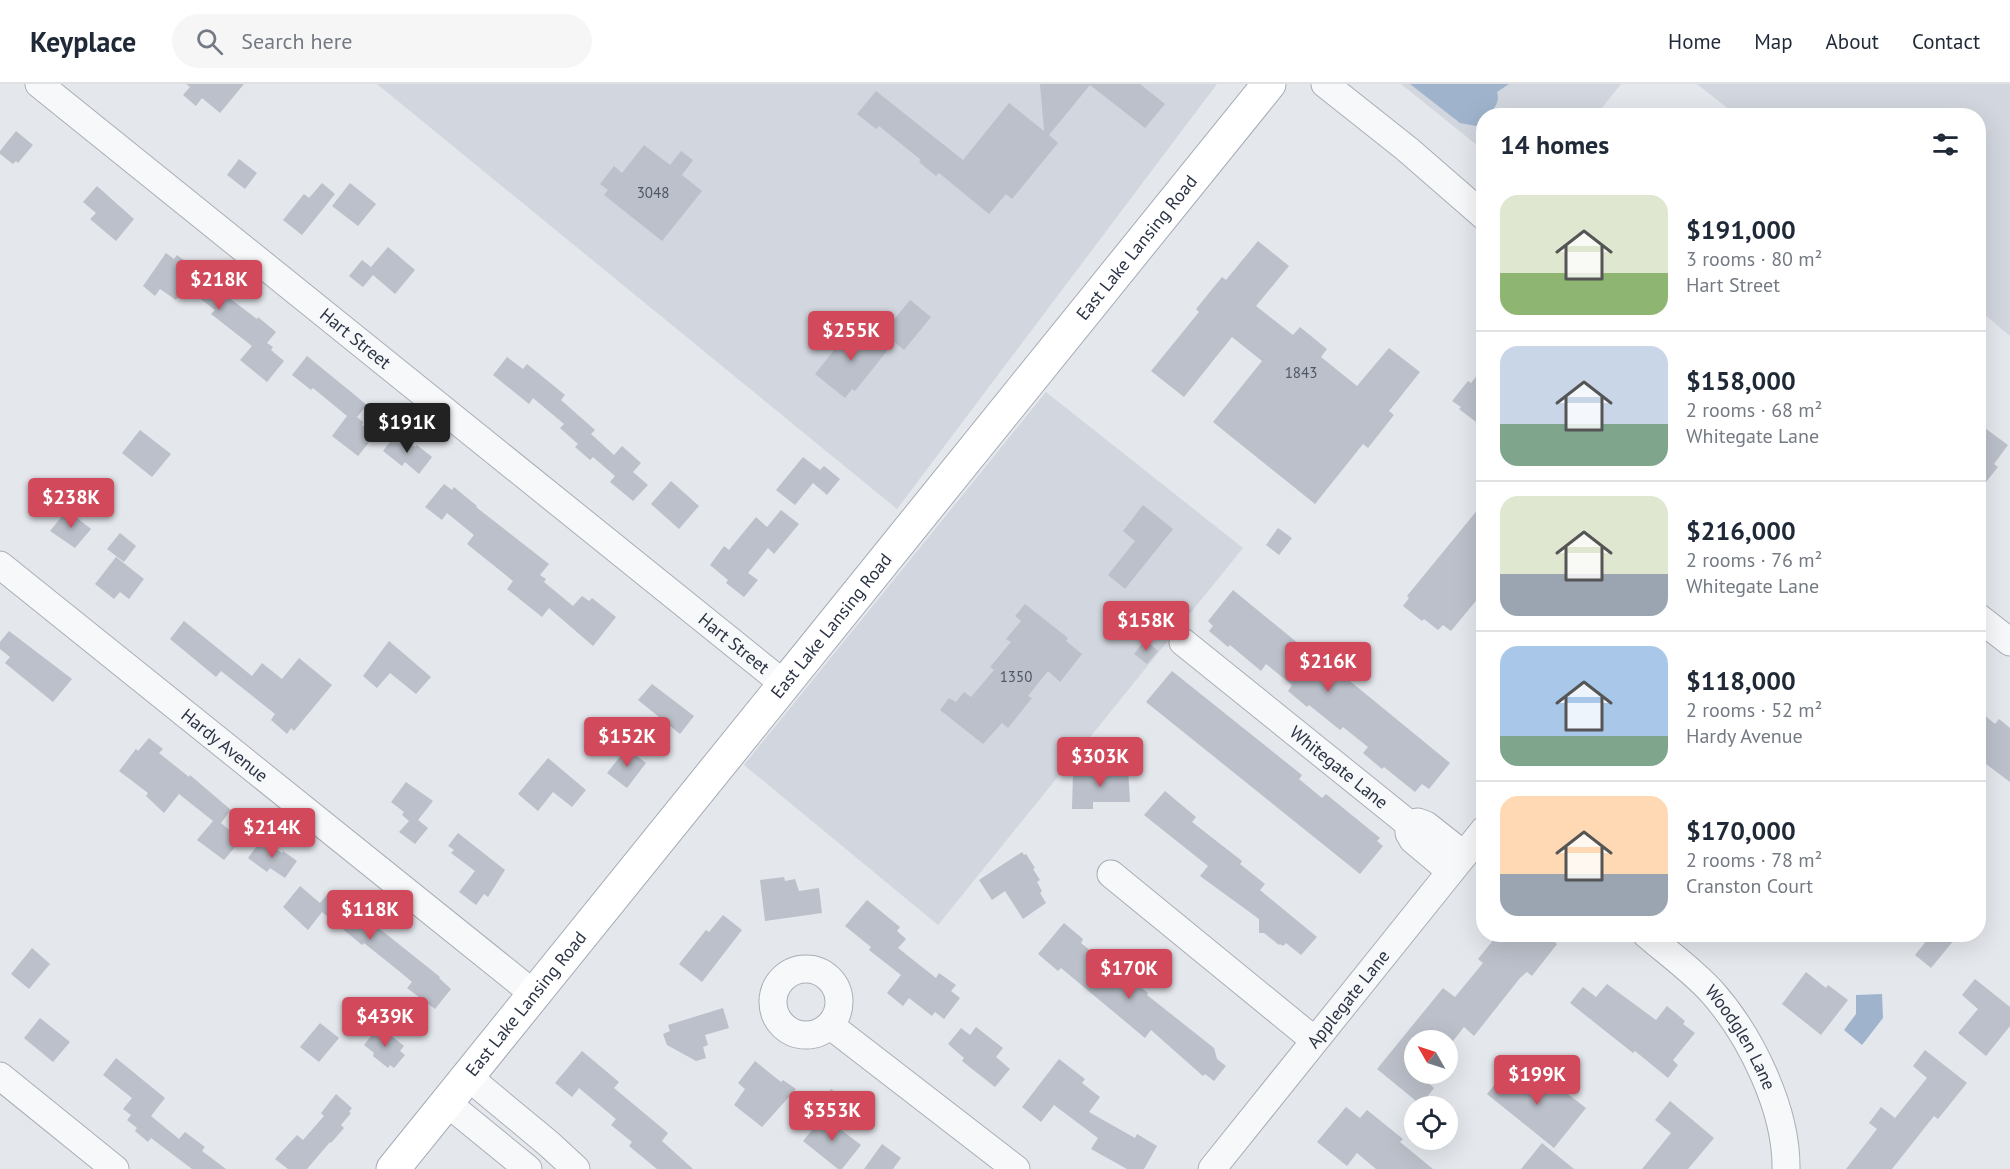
<!DOCTYPE html>
<html lang="en">
<head>
<meta charset="utf-8">
<style>
  :root { --surface:#fff; --page:#f6f6f7; --text:#1f2937; --muted:#747a83; --line:#e0e1e3; --accent:#d1495b }
  body { margin:0; font-family:"PT Sans",sans-serif; background:var(--page); color:var(--text); height:100vh; display:flex; flex-direction:column; font-size:22px; white-space:nowrap }
  * { box-sizing:border-box; margin:0 }
  p { font-size:20px; color:var(--muted) }
  .icon { flex:none; width:33px; height:33px; fill:none; stroke:currentColor; stroke-width:2; stroke-linecap:round; stroke-linejoin:round }
  .map { position:relative; flex:1; overflow:hidden }
  .panel { position:absolute; left:1476px; top:24px; width:510px; height:834px; display:flex; flex-direction:column; background:var(--surface); border-radius:24px; box-shadow:0 6px 24px #0002 }
  .panel>* { flex:none }
  .needle { width:39px; rotate:309deg }
  .buttons { position:absolute; left:1404px; top:946px; display:grid; gap:12px }
  .buttons a { display:grid; place-items:center; width:54px; height:54px; border-radius:50%; background:var(--surface); box-shadow:0 6px 24px #0002; font-size:30px }
  .price { position:absolute; translate:-50% -51px; padding:0 14px; border-radius:6px; background:var(--accent); color:#fff; font-size:20px; line-height:39px; filter:drop-shadow(0 2px 3px #0008) }
  .price::after { content:''; position:absolute; left:50%; top:36px; width:18px; height:14px; margin-left:-9px; background:inherit; clip-path:polygon(0 0,100% 0,50% 100%) }
  .price.selected { background:#222; color:#fff }
  ul { padding:0; list-style:none }
  li { display:flex; align-items:center; gap:18px; height:150px; padding:0 24px }
  li+li { border-top:2px solid var(--line) }
  li span { display:grid; place-items:center; flex:none; width:168px; height:120px; border-radius:18px; color:#555 }
  li>.icon { margin-inline-start:auto }
  span .icon { width:72px; height:72px; fill:#fffc; stroke-width:1 }
  li b { font-size:26px }
  h2 { display:flex; justify-content:space-between; align-items:center; height:72px; padding:0 24px; font-size:26px }
  header { display:flex; align-items:center; gap:36px; box-sizing:border-box; height:84px; padding:0 30px; background:var(--surface); border-bottom:2px solid var(--line) }
  header strong { font-size:28px }
  nav { display:flex; gap:33px; margin-inline-start:auto; font-size:21px }
  .search { width:420px; height:54px; background:var(--page); display:flex; align-items:center; gap:15px; box-sizing:border-box; padding:0 21px; border-radius:33px; color:var(--muted); font-size:22px }
  .map>svg:first-child { display:block }
  .built { fill:#d2d6de }
  .water { fill:#9fb4cc }
  .building { fill:#bbc0ca }
  .lines { fill:none; stroke-linecap:round; stroke-linejoin:round }
  .minor-casing { stroke:#a9aeb7; stroke-width:29 }
  .major-casing { stroke:#a3abb8; stroke-width:35 }
  .minor { stroke:#f7f8fa; stroke-width:27 }
  .major { stroke:#fff; stroke-width:33 }
  .labels { text-anchor:middle; stroke-width:5; stroke-linejoin:round; paint-order:stroke }
  .number-label { font-size:15px; fill:#4f5766 }
  .street-label { font-size:18px; fill:#2b3445; stroke:#f4f6f9 }
</style>
</head>
<body>
<header>
<strong>Keyplace</strong>
<div class="search"><svg class="icon" aria-label="search" viewBox="0 0 24 24"><circle cx="10" cy="10" r="6"/><path d="M15 15l6 6"/></svg>Search here</div>
<nav><a>Home</a><a>Map</a><a>About</a><a>Contact</a></nav>
</header>
<div class="map">
<svg width="2010" height="1085" viewBox="0 0 2010 1085">
  <rect width="100%" height="100%" fill="#e4e7ec"/>
  <!-- built -->
  <g class="built">
    <polygon points="377,0 1217,0 897,425"/>
    <polygon points="1401,0 1621,0 1596,31 1484,32 1483,66"/>
    <polygon points="1697,0 2010,0 2010,252 1979,226 1978,32 1736,31"/>
    <polygon points="1046,308 1243,464 938,841 744,681"/>
  </g>
  <!-- water -->
  <g class="water">
    <path d="M1410 0H1509L1497 8C1500 18 1495 23 1489 31L1484 32 1483 37 1476 42 1460 39Z"/>
    <polygon points="1882,910 1883,934 1862,961 1844,946 1856,930 1856,911"/>
  </g>
  <!-- building -->
  <g class="building">
    <polygon points="186,0 244,0 220,29 202,14 196,22 183,11 190,3"/>
    <polygon points="1040,0 1140,0 1165,20 1145,44 1090,1 1049,51 1058,59 1012,115 1006,110 989,130 939,89 936,92 919,78 921,76 879,42 876,45 857,30 876,7 963,76 1009,19 1044,47"/>
    <polygon points="16,47 33,61 18,79 16,77 13,80 0,70 0,67"/>
    <polygon points="644,61 670,81 681,67 693,76 682,91 702,107 662,157 604,111 608,106 600,100 614,82 622,89"/>
    <polygon points="239,75 257,89 245,105 227,91"/>
    <polygon points="322,99 335,110 302,151 283,136 304,110 309,114"/>
    <polygon points="350,99 376,120 358,142 332,122"/>
    <polygon points="97,102 134,135 116,157 90,135 96,129 83,118"/>
    <polygon points="1258,157 1289,182 1256,222 1293,251 1300,243 1327,265 1321,273 1357,302 1389,264 1420,288 1389,327 1394,331 1368,364 1363,360 1315,420 1213,338 1262,277 1232,253 1184,313 1151,287 1199,228 1196,225 1222,193 1226,196"/>
    <polygon points="388,163 415,186 395,210 373,191 363,203 349,192 362,176 371,183"/>
    <polygon points="166,169 174,175 177,171 230,210 228,213 257,235 258,233 276,248 267,259 273,263 271,266 284,277 267,298 240,276 252,262 211,230 215,226 185,203 176,216 160,205 155,212 143,202"/>
    <polygon points="910,216 931,233 904,266 883,249"/>
    <polygon points="854,241 887,267 855,307 852,305 845,314 815,290"/>
    <polygon points="307,272 367,321 357,333 363,338 362,341 375,351 358,372 332,352 347,332 313,304 311,306 292,291"/>
    <polygon points="507,273 523,285 527,280 565,311 561,316 595,346 591,350 614,371 622,362 641,379 633,388 648,401 633,417 610,398 615,392 593,373 590,376 575,363 578,360 560,344 564,340 533,314 529,320 493,291"/>
    <polygon points="1484,283 1484,344 1459,325 1461,323 1452,317 1468,297 1471,299"/>
    <polygon points="1978,339 2008,361 1994,380 1998,383 1978,408"/>
    <polygon points="140,346 171,370 152,393 122,369"/>
    <polygon points="396,350 400,354 402,352 415,363 417,361 432,373 419,390 405,378 402,382 383,367"/>
    <polygon points="803,373 820,386 824,382 840,395 827,411 813,399 795,421 776,406"/>
    <polygon points="671,397 699,422 679,445 651,420"/>
    <polygon points="444,400 452,406 454,403 477,422 476,423 549,480 540,491 546,495 544,498 573,522 582,512 589,517 592,514 616,533 593,562 549,524 542,533 507,505 513,497 467,460 474,451 447,429 442,436 425,423"/>
    <polygon points="48,401 61,413 50,427 36,416"/>
    <polygon points="1484,418 1484,507 1451,547 1443,541 1438,546 1424,535 1422,537 1403,522 1409,514 1407,512"/>
    <polygon points="1143,421 1173,445 1125,505 1108,491 1135,457 1123,447"/>
    <polygon points="67,426 91,445 75,464 50,447"/>
    <polygon points="781,426 799,440 774,470 768,464 748,489 758,496 744,513 726,499 728,496 710,481 724,462 729,466 756,433 767,443"/>
    <polygon points="1278,444 1292,454 1279,471 1266,461"/>
    <polygon points="120,449 136,462 124,478 107,465"/>
    <polygon points="116,473 144,495 129,515 120,508 114,515 95,500"/>
    <polygon points="1233,506 1310,569 1312,566 1450,679 1429,705 1422,700 1415,708 1384,683 1382,685 1363,669 1368,663 1343,643 1340,646 1309,621 1307,623 1288,607 1292,601 1266,580 1261,587 1230,561 1228,563 1209,547 1213,542 1208,537"/>
    <polygon points="1025,520 1068,554 1066,557 1082,570 1060,598 1048,587 1028,612 1032,614 1008,644 1002,639 983,660 940,626 949,614 956,618 964,608 971,613 994,586 990,583 1011,558 1006,555 1021,537 1015,532"/>
    <polygon points="184,537 252,592 262,579 282,595 299,574 332,601 294,647 291,644 287,650 271,636 275,630 221,587 216,593 170,555"/>
    <polygon points="9,547 72,595 53,618 5,579 10,573 0,565 0,558"/>
    <polygon points="1145,556 1158,567 1147,580 1134,570"/>
    <polygon points="389,557 431,593 416,610 390,589 377,604 363,592"/>
    <polygon points="1172,587 1302,691 1299,695 1322,714 1326,710 1380,754 1377,757 1383,762 1360,790 1146,618"/>
    <polygon points="652,600 694,632 680,650 638,616"/>
    <polygon points="1978,626 1995,640 1999,635 2010,644 2010,698 1978,674"/>
    <polygon points="149,654 163,665 159,669 189,693 190,691 231,726 221,739 241,756 224,776 197,756 213,737 179,710 164,729 146,712 148,709 119,687 136,665 138,667"/>
    <polygon points="627,664 646,679 627,704 607,689"/>
    <polygon points="548,674 586,706 572,723 553,708 538,727 518,710"/>
    <polygon points="1112,684 1128,684 1130,718 1093,718 1093,725 1072,725 1073,690 1112,689"/>
    <polygon points="406,698 433,717 418,736 428,744 415,760 399,748 409,737 402,731 404,728 391,718"/>
    <polygon points="1165,707 1196,733 1192,738 1242,777 1240,780 1265,800 1260,806 1317,853 1301,871 1286,859 1283,862 1280,860 1279,861 1264,849 1259,849 1259,835 1200,792 1208,782 1144,731"/>
    <polygon points="458,749 505,786 488,813 484,810 476,821 459,808 475,787 451,769 454,766 448,762"/>
    <polygon points="261,756 265,760 266,758 282,769 283,767 297,777 285,794 270,784 267,788 248,774"/>
    <polygon points="1022,768 1024,771 1026,770 1035,784 1033,785 1040,796 1037,798 1042,807 1040,809 1046,819 1023,835 1005,807 992,816 979,796"/>
    <polygon points="784,793 785,797 795,795 799,807 819,804 822,829 765,837 760,796"/>
    <polygon points="300,802 320,819 331,806 440,893 439,894 451,905 435,925 407,904 412,898 399,887 364,859 362,861 322,828 308,846 283,823"/>
    <polygon points="867,816 900,843 897,847 906,855 898,864 936,894 939,889 956,901 951,907 960,914 944,935 935,928 932,932 909,914 903,922 887,909 901,891 869,866 871,863 845,842"/>
    <polygon points="723,831 742,846 702,898 679,880 706,846 709,848"/>
    <polygon points="1064,839 1083,855 1081,859 1115,887 1117,884 1148,909 1147,911 1214,964 1217,975 1226,982 1214,997 1205,990 1203,992 1151,946 1145,954 1061,884 1058,887 1038,870"/>
    <polygon points="1498,850 1545,850 1557,860 1532,892 1527,888 1520,894 1474,952 1464,943 1453,957 1414,957 1414,990 1418,990 1434,1004 1421,1021 1377,985 1443,904 1455,913 1483,879 1478,875"/>
    <polygon points="1932,850 1959,850 1931,884 1915,871"/>
    <polygon points="32,864 50,880 29,905 11,890"/>
    <polygon points="1806,888 1826,904 1828,901 1848,916 1821,951 1782,920"/>
    <polygon points="1975,895 2010,923 2010,942 1986,972 1958,949 1978,925 1962,911"/>
    <polygon points="1607,900 1656,936 1667,922 1685,937 1683,940 1695,949 1673,976 1678,981 1668,994 1635,967 1633,969 1570,919 1583,903 1596,913"/>
    <polygon points="723,924 729,944 705,951 708,961 703,963 706,974 696,977 667,961 663,950 670,947 668,941"/>
    <polygon points="40,934 70,958 53,978 24,954"/>
    <polygon points="320,939 339,954 319,978 300,963"/>
    <polygon points="379,942 404,962 400,967 405,971 394,984 390,981 388,984 373,972 374,969 364,961"/>
    <polygon points="976,943 1003,964 996,973 1010,985 995,1003 962,977 964,974 948,960 961,944 970,951"/>
    <polygon points="1925,966 1967,999 1938,1035 1934,1032 1892,1085 1846,1085 1877,1045 1869,1039 1881,1023 1895,1034 1927,994 1913,982"/>
    <polygon points="582,967 619,998 614,1004 668,1049 662,1057 693,1085 657,1085 629,1062 632,1058 611,1041 616,1035 579,1004 572,1013 555,999"/>
    <polygon points="116,974 165,1014 151,1032 179,1055 185,1048 205,1063 202,1067 226,1085 192,1085 151,1054 148,1058 135,1047 137,1044 127,1036 131,1031 123,1025 132,1014 103,991"/>
    <polygon points="1059,975 1085,995 1082,999 1100,1013 1089,1028 1135,1054 1137,1050 1157,1062 1144,1085 1127,1085 1091,1065 1098,1054 1054,1021 1041,1038 1022,1023"/>
    <polygon points="755,977 781,998 783,996 796,1005 762,1043 734,1021 745,1005 738,999"/>
    <polygon points="1511,981 1548,1010 1556,1001 1586,1024 1554,1064 1487,1010"/>
    <polygon points="831,1005 850,1020 837,1036 818,1022"/>
    <polygon points="336,1010 352,1024 349,1028 351,1029 341,1041 344,1044 331,1059 330,1058 307,1085 288,1085 275,1075 297,1051 303,1056 324,1032 321,1029"/>
    <polygon points="1670,1017 1714,1054 1688,1085 1642,1085 1671,1049 1655,1036"/>
    <polygon points="1346,1023 1360,1034 1367,1026 1403,1055 1400,1058 1433,1085 1376,1085 1357,1069 1347,1082 1317,1058"/>
    <polygon points="826,1029 843,1042 840,1045 861,1061 842,1085 838,1085 803,1057"/>
    <polygon points="1542,1059 1574,1085 1521,1085"/>
    <polygon points="882,1060 901,1074 893,1085 864,1085"/>
  </g>
  <g class="lines">
    <defs>
      <g id="minor">
        <path id="s1" d="M39 0 784 600"/>
        <polyline points="1325,0 1407,65 1484,132"/>
        <path id="s2" d="M0 481 534 910"/>
        <polyline points="1978,533 2010,558"/>
        <path id="s3" d="M1183 558 1409 740"/>
        <polyline points="1409,740 1409,749 1413,756 1450,787"/>
        <polyline points="1409,740 1418,738 1426,741 1464,771"/>
        <polyline points="1111,790 1314,956"/>
        <path id="s4" d="M1646 850C1668 869 1693 887 1712 908 1751 952 1787 1026 1786 1085"/>
        <circle cx="806" cy="918" r="33"/>
        <polyline points="831,942 1016,1085"/>
        <polyline points="0,992 115,1085"/>
        <polyline points="467,992 549,1060 576,1085"/>
        <polyline points="446,1018 528,1085"/>
        <path id="s5" d="M1212 1085 1484 746"/>
      </g>
      <g id="major">
        <path id="s6" d="M393 1085 1269 0"/>
      </g>
    </defs>
    <!-- minor casing -->
    <use href="#minor" class="minor-casing"/>
    <!-- major casing -->
    <use href="#major" class="major-casing"/>
    <!-- minor -->
    <use href="#minor" class="minor"/>
    <!-- major -->
    <use href="#major" class="major"/>
  </g>
  <g class="labels">
    <!-- number labels -->
    <g class="number-label">
      <text x="653" y="114">3048</text>
      <text x="1301" y="294">1843</text>
      <text x="1016" y="598">1350</text>
    </g>
    <!-- street labels -->
    <g class="street-label">
      <text dy="6" stroke="none"><textPath href="#s6" startOffset="1184">East Lake Lansing Road</textPath></text>
      <text dy="6" stroke="none"><textPath href="#s1" startOffset="406">Hart Street</textPath></text>
      <text dy="6" stroke="none"><textPath href="#s6" startOffset="698">East Lake Lansing Road</textPath></text>
      <text dy="6" stroke="none"><textPath href="#s1" startOffset="892">Hart Street</textPath></text>
      <text dy="6" stroke="none"><textPath href="#s2" startOffset="288">Hardy Avenue</textPath></text>
      <text dy="6" stroke="none"><textPath href="#s3" startOffset="200">Whitegate Lane</textPath></text>
      <text dy="6" stroke="none"><textPath href="#s5" startOffset="218">Applegate Lane</textPath></text>
      <text dy="6" stroke="none"><textPath href="#s6" startOffset="212">East Lake Lansing Road</textPath></text>
      <text dy="6" stroke="none"><textPath href="#s4" startOffset="142">Woodglen Lane</textPath></text>
    </g>
  </g>
</svg>
<div class="buttons">
<a><svg class="needle" viewBox="-14 -14 28 28"><path d="M0-13l5 13h-10z" fill="#e53935"/><path d="M0 13l5-13h-10z" fill="#747a83"/></svg></a>
<a><svg class="icon" aria-label="locate" viewBox="0 0 24 24"><circle cx="12" cy="12" r="6"/><path d="M12 2v4M12 18v4M2 12h4M18 12h4"/></svg></a>
</div>
<b class="price" style="left:219px;top:227px">$218K</b>
<b class="price" style="left:851px;top:278px">$255K</b>
<b class="price selected" style="left:407px;top:370px">$191K</b>
<b class="price" style="left:71px;top:445px">$238K</b>
<b class="price" style="left:1146px;top:568px">$158K</b>
<b class="price" style="left:1328px;top:609px">$216K</b>
<b class="price" style="left:627px;top:684px">$152K</b>
<b class="price" style="left:1100px;top:704px">$303K</b>
<b class="price" style="left:272px;top:775px">$214K</b>
<b class="price" style="left:370px;top:857px">$118K</b>
<b class="price" style="left:1129px;top:916px">$170K</b>
<b class="price" style="left:385px;top:964px">$439K</b>
<b class="price" style="left:1537px;top:1022px">$199K</b>
<b class="price" style="left:832px;top:1058px">$353K</b>
<section class="panel">
<h2>14 homes<svg class="icon" aria-label="filters" viewBox="0 0 24 24"><path d="M4 7h16M4 17h16"/><circle cx="9" cy="7" r="2"/><circle cx="15" cy="17" r="2"/></svg></h2>
<ul>
<li><span style="background:linear-gradient(#dfe7d0 65%,#8fb573 0)"><svg class="icon" aria-label="home" viewBox="0 0 24 24"><path d="M3 11l9-7 9 7M6 9v11h12V9"/></svg></span><div><b>$191,000</b><p>3 rooms · 80 m²</p><p>Hart Street</p></div></li>
<li><span style="background:linear-gradient(#c9d6e8 65%,#7fa58c 0)"><svg class="icon" aria-label="home" viewBox="0 0 24 24"><path d="M3 11l9-7 9 7M6 9v11h12V9"/></svg></span><div><b>$158,000</b><p>2 rooms · 68 m²</p><p>Whitegate Lane</p></div></li>
<li><span style="background:linear-gradient(#dfe7d0 65%,#9aa5b1 0)"><svg class="icon" aria-label="home" viewBox="0 0 24 24"><path d="M3 11l9-7 9 7M6 9v11h12V9"/></svg></span><div><b>$216,000</b><p>2 rooms · 76 m²</p><p>Whitegate Lane</p></div></li>
<li><span style="background:linear-gradient(#a9c7e8 75%,#7fa58c 0)"><svg class="icon" aria-label="home" viewBox="0 0 24 24"><path d="M3 11l9-7 9 7M6 9v11h12V9"/></svg></span><div><b>$118,000</b><p>2 rooms · 52 m²</p><p>Hardy Avenue</p></div></li>
<li><span style="background:linear-gradient(#ffd9b3 65%,#9aa5b1 0)"><svg class="icon" aria-label="home" viewBox="0 0 24 24"><path d="M3 11l9-7 9 7M6 9v11h12V9"/></svg></span><div><b>$170,000</b><p>2 rooms · 78 m²</p><p>Cranston Court</p></div></li>
</ul>
</section>
</div>
</body>
</html>
